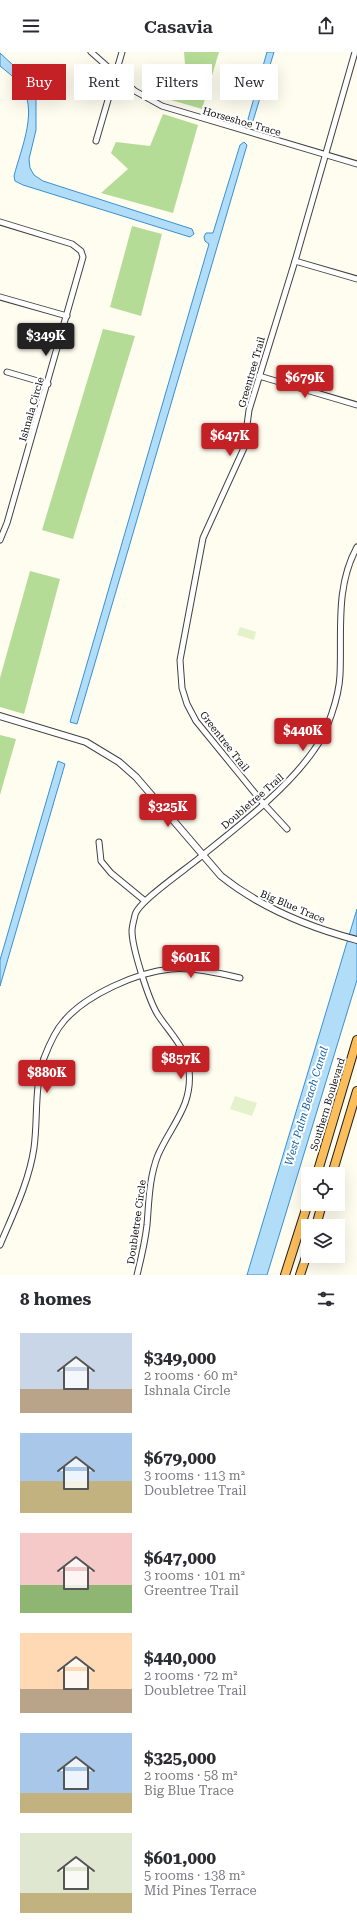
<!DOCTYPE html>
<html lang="en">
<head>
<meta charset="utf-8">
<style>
  :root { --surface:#fff; --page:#f2f2f3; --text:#2b2b33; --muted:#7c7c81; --accent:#c42126 }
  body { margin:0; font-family:"Roboto Serif",serif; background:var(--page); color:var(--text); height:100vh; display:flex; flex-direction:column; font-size:15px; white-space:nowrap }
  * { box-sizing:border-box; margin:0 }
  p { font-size:13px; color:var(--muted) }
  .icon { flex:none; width:22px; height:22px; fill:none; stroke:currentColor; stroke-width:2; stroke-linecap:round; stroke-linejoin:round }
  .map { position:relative; height:1223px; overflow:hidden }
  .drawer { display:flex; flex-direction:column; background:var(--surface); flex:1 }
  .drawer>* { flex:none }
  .guide { position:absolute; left:12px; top:12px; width:333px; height:36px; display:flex; gap:8px }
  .tools { position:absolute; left:301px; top:1115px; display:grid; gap:8px }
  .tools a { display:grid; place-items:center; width:44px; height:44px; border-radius:0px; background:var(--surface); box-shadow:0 4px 16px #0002; font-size:20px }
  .price { position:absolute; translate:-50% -34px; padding:0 9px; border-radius:4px; background:var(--accent); color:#fff; font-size:13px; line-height:26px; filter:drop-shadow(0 1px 2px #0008) }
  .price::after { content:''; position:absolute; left:50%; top:24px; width:12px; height:9px; margin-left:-6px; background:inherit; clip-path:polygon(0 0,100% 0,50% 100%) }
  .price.on { background:#222; color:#fff }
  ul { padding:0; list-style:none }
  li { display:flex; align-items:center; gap:12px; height:100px; padding:0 20px }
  li span { display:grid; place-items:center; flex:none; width:112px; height:80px; border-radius:0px; color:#555 }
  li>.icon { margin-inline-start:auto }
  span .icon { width:48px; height:48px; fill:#fffc; stroke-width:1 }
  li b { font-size:17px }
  h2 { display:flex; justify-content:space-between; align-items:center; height:48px; padding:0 20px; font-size:17px }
  .pill { padding:0 14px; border-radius:0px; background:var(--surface); box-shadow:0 4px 16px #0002; font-size:14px; line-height:36px }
  .pill.on { background:var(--accent); color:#fff }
  header { display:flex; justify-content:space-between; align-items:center; height:52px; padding:0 20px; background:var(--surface); font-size:18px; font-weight:600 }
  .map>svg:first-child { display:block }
  .forest { fill:#b5dc96 }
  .pitch { fill:#e3f2ca }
  .water { fill:#b2ddf8; stroke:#3791d2 }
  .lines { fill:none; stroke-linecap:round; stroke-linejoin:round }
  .minor-casing { stroke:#414141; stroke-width:7 }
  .tertiary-casing { stroke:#414141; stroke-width:8 }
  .trunk-casing { stroke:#1f1f1f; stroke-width:10 }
  .minor { stroke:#fff; stroke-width:5 }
  .tertiary { stroke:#fff; stroke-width:6 }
  .trunk { stroke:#fbbe5b; stroke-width:8 }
  .labels { text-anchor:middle; stroke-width:4; stroke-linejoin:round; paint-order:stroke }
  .street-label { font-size:10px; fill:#0e0e0e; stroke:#fff }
  .water-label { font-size:11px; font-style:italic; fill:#1362a5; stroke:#fff }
</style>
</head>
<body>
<header><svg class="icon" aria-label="menu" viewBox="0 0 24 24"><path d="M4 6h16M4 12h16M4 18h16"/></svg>Casavia<svg class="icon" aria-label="share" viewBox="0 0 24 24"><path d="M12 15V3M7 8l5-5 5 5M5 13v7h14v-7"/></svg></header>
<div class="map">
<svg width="357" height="1223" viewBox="0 0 357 1223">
  <rect width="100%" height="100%" fill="#fffcf0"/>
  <!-- forest -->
  <g class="forest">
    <polygon points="184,0 219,0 202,57 171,48 186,24"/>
    <polygon points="163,62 198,73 173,161 101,141 128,117 111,101 116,90 150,94"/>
    <polygon points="132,174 162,182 141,264 110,255"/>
    <polygon points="103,277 135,284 73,487 42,478"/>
    <polygon points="30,519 60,527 24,662 0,655 0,626"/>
    <polygon points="0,683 16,687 0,743"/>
  </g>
  <!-- pitch -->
  <g class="pitch">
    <polygon points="240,575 256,580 254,588 237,583"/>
    <polygon points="235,1044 257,1051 252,1064 230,1057"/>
  </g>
  <!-- water -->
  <g class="water">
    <polygon points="267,0 274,0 253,69 250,71 248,67"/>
    <path d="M0 1 29 28 36 43V78L29 107 30 116 34 123 43 129 192 177 194 182 190 185 23 133 15 129 14 124C21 96 40 56 19 31 13 24 6 19 0 14Z"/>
    <polygon points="244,90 247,93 77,672 70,670 209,192 205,189 204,185 206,181 213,181 240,93"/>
    <polygon points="58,709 65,712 0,934 0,908"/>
    <polygon points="357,857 357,928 267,1223 247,1223"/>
  </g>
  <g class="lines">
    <defs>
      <g id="minor">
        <polyline points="91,0 135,39 162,54 357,112"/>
        <polyline points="96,89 122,0"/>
        <polyline points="0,170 72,192 81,199 83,205 7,471 0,488"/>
        <polyline points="295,209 357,227"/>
        <polyline points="0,245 67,264"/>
        <polyline points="7,320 48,332"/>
        <polyline points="259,324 357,353"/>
        <polyline points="287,777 263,751 196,669 187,652 182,636 180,608 203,486 244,396 249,358 295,209 355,0"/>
        <polyline points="99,790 101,809 111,821 145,849"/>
        <path d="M0 1193C13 1162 29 1130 34 1096 38 1067 34 1034 44 1006 49 993 55 979 64 969 86 943 137 920 171 917 188 915 223 922 240 926"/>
        <path d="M137 1223C141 1207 145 1190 147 1173 149 1149 149 1126 158 1103 171 1073 193 1054 189 1018 186 996 170 981 158 963 149 949 132 896 132 879 132 874 134 868 135 863 138 849 191 814 204 802 241 772 287 737 314 698 327 681 339 645 340 623 342 579 335 535 357 495"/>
      </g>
      <path id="tertiary" d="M0 664 86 690 119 710 136 725 221 824C261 856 308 875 357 888"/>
      <g id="trunk">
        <polyline points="317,1122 357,988"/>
        <polyline points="332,1122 357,1039"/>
        <polyline points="316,1174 322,1152"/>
        <polyline points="285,1223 308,1151"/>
        <polyline points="300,1223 308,1199"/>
      </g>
    </defs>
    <!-- minor casing -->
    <use href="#minor" class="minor-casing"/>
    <!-- tertiary casing -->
    <use href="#tertiary" class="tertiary-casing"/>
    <!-- trunk casing -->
    <use href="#trunk" class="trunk-casing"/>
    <!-- minor -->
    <use href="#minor" class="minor"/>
    <!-- tertiary -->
    <use href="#tertiary" class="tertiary"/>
    <!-- trunk -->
    <use href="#trunk" class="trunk"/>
  </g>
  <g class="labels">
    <!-- street labels -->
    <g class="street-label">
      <text transform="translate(242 69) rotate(16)" y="4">Horseshoe Trace</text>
      <text transform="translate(251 320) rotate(-74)" y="4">Greentree Trail</text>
      <text transform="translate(31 357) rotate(-74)" y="4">Ishnala Circle</text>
      <text transform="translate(225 689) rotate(52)" y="4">Greentree Trail</text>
      <text transform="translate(252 749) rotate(-41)" y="4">Doubletree Trail</text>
      <text transform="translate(293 854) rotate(23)" y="4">Big Blue Trace</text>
      <text transform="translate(327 1052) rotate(-73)" y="4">Southern Boulevard</text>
      <text transform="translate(136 1170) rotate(-82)" y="4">Doubletree Circle</text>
    </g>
    <!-- water labels -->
    <g class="water-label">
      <text transform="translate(306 1054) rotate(-73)" y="4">West Palm Beach Canal</text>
    </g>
  </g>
</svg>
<div class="tools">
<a><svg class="icon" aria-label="locate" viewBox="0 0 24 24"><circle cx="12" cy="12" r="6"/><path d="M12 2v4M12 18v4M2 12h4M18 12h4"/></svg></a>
<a><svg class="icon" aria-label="layers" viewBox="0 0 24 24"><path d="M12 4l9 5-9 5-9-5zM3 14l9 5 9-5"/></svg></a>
</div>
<b class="price on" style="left:46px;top:305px">$349K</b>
<b class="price" style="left:305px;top:347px">$679K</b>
<b class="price" style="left:230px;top:405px">$647K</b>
<b class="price" style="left:303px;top:700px">$440K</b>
<b class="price" style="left:168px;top:776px">$325K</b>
<b class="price" style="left:191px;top:927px">$601K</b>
<b class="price" style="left:181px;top:1028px">$857K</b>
<b class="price" style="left:47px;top:1042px">$880K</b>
<div class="guide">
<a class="pill on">Buy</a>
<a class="pill">Rent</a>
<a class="pill">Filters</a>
<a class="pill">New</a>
</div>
</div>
<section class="drawer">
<h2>8 homes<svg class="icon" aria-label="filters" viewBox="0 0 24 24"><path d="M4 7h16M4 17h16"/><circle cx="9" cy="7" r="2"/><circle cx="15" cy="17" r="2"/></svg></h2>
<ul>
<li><span style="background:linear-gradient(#c9d6e8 70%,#b9a48a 0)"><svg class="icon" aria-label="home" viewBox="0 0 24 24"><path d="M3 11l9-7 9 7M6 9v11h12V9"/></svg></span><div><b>$349,000</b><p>2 rooms · 60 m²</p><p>Ishnala Circle</p></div></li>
<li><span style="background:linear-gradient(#a9c7e8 60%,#c2b280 0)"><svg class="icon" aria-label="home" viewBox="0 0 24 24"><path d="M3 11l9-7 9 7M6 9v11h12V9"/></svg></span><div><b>$679,000</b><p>3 rooms · 113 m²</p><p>Doubletree Trail</p></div></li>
<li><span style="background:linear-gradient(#f6c9c9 65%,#8fb573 0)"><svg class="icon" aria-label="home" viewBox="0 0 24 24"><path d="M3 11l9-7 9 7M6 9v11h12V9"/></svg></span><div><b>$647,000</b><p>3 rooms · 101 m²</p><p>Greentree Trail</p></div></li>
<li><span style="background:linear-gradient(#ffd9b3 70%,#b9a48a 0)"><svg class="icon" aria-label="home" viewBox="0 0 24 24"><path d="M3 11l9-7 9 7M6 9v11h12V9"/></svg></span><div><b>$440,000</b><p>2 rooms · 72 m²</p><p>Doubletree Trail</p></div></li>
<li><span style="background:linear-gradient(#a9c7e8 75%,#c2b280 0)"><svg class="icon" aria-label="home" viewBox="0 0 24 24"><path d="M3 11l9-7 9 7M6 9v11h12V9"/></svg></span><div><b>$325,000</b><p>2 rooms · 58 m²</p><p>Big Blue Trace</p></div></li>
<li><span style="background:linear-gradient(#dfe7d0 75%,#c2b280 0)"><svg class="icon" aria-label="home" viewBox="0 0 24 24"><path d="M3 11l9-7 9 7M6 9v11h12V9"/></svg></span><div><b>$601,000</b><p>5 rooms · 138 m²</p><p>Mid Pines Terrace</p></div></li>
</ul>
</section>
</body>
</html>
